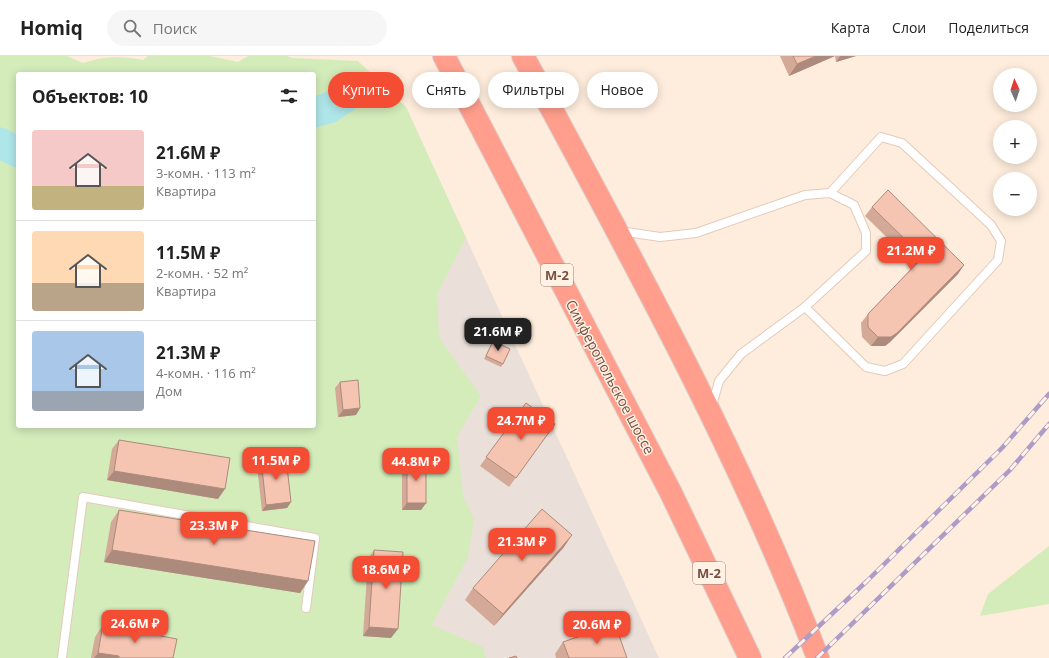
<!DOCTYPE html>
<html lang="ru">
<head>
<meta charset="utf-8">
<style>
  :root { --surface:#fff; --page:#f6f6f6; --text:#222; --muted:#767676; --line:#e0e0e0; --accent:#f54c34 }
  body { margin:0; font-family:"Open Sans",sans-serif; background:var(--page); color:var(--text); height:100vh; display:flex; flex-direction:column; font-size:15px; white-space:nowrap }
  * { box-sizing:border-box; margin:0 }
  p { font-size:13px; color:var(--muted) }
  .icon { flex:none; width:22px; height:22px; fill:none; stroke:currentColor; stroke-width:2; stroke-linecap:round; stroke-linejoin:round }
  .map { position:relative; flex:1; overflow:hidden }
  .panel { position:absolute; left:16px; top:16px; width:300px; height:356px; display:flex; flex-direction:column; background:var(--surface); border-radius:4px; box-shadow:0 2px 10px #0003 }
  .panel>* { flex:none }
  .top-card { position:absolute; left:328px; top:16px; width:380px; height:36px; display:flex; gap:8px }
  .needle { width:26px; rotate:357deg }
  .fabs { position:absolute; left:993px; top:12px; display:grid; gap:8px }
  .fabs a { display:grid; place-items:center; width:44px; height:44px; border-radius:50%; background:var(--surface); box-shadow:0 2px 10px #0003; font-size:20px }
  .price { position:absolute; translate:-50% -34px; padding:0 9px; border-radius:8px; background:var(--accent); color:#fff; font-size:13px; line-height:26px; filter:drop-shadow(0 1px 2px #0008) }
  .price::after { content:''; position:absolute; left:50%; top:24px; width:12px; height:9px; margin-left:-6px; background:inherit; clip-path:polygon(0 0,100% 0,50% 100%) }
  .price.active { background:#222; color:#fff }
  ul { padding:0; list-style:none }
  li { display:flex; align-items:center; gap:12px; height:100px; padding:0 16px }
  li+li { border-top:1px solid var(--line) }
  li span { display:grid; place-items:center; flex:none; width:112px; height:80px; border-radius:4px; color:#555 }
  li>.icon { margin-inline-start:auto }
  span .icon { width:48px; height:48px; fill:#fffc; stroke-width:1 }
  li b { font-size:17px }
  h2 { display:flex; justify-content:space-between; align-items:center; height:48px; padding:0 16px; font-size:17px }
  .tag { padding:0 14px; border-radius:18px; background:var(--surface); box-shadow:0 2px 10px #0003; font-size:14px; line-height:36px }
  .tag.active { background:var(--accent); color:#fff }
  header { display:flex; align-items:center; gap:24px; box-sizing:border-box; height:56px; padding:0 20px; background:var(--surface); border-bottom:1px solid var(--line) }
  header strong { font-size:19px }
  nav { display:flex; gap:22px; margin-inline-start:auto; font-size:14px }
  .search { width:280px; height:36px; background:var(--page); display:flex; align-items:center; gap:10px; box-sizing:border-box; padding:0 14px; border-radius:22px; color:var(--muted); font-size:15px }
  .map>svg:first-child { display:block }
  .industrial { fill:#ebe0d9 }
  .green { fill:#d3ecba; fill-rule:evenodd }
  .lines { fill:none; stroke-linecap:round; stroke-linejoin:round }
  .river { stroke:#afe6e9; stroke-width:31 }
  .lane-casing { stroke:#e4cabb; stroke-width:10 }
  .highway-casing { stroke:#dbd2ce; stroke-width:24 }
  .lane { stroke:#fff; stroke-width:8 }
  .highway { stroke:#ff9e8c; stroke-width:22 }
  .rail-casing { stroke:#ae9bc7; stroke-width:4.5 }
  .rail { stroke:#fff2e4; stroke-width:3; stroke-dasharray:9; stroke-linecap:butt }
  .wall { fill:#d4a998 }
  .shaded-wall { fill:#ac8a7c }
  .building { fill:#f6c5b1; stroke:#ac8a7c }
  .labels { text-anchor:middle; stroke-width:3; stroke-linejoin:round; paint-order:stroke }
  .shield { fill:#fff2e4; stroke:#9e8173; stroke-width:1 }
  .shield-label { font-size:13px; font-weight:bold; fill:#755043 }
  .street-label { font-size:14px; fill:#755043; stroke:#fff2e4 }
</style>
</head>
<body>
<header>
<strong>Homiq</strong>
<div class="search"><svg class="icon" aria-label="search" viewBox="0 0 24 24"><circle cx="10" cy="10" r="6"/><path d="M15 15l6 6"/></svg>Поиск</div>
<nav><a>Карта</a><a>Слои</a><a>Поделиться</a></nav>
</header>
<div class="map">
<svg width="1049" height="602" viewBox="0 0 1049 602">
  <rect width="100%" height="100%" fill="#feeddc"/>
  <!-- industrial -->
  <polygon class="industrial" points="406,51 659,602 0,602 18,370 314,370"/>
  <!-- green -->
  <g class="green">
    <path d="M0 0H67L83 7C104 0 122 0 143 4L148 0H210L238 6 248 0H287L292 2 358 5 406 51 466 182 437 238 439 282 481 340 457 381 463 439 474 464 468 501 432 569 483 591 486 602H0ZM18 18H314V370H18Z"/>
    <polygon points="1049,490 1049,548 980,560 988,538"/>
  </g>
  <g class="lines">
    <!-- river -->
    <g class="river">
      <polyline points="314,56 329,52 357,33"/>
      <polyline points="0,87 18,96"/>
    </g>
    <defs>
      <g id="lane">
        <polyline points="620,175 660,181 696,177 805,139 830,137 854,149 866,177 866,195 805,251 741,298 719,325 712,350"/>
        <polyline points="805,251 866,311 885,315 903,308 998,204 1001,185 991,169 902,87 881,81 830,137"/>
        <polyline points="62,602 83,441 315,482 306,552"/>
      </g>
      <g id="highway">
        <polyline points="444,0 671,437 750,602"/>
        <path d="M523 0C629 197 738 393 818 602"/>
      </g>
    </defs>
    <!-- lane casing -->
    <use href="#lane" class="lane-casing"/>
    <!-- highway casing -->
    <use href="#highway" class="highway-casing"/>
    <!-- lane -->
    <use href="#lane" class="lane"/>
    <!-- highway -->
    <use href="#highway" class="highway"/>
    <defs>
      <g id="rail">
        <polyline points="785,602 867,525 1002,392 1049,338"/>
        <polyline points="817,602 1010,414 1049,368"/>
      </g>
    </defs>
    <!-- rail casing -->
    <use href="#rail" class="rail-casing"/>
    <!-- rail -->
    <use href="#rail" class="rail"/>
  </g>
  <!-- wall -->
  <g class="wall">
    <polygon points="780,0 856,0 836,6 835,0 789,20"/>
    <polygon points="872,151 958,218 890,286 885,290 871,290 862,281 861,267 868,258 915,209 865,160"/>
    <polygon points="493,285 503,308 501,311 484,303"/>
    <polygon points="340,326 360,352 356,359 338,361 335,332"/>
    <polygon points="526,347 555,368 509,431 480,410"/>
    <polygon points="119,384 218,443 107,424 112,393"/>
    <polygon points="261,403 291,446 287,452 262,455 257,410"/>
    <polygon points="407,404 426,447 421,454 402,454 402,410"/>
    <polygon points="119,454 308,525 300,537 104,506 111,466"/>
    <polygon points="564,491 494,570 465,544 473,532"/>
    <polygon points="374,494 391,582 363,580 368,503"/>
    <polygon points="103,569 173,602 91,602 95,581"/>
    <polygon points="563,586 627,602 556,602 555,598"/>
  </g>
  <!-- shaded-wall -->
  <g class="shaded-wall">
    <polygon points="816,0 835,0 789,20 797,8"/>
    <polygon points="840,0 856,0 836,6"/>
    <polygon points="964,209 958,218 890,286 885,290 871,290 878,281"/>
    <polygon points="360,352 356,359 338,361 343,354"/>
    <polygon points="114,415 225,433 218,443 107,424"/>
    <polygon points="291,446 287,452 262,455 266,449"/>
    <polygon points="407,447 426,447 421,454 402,454"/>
    <polygon points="572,479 564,491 494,570 503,558"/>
    <polygon points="112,494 308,525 300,537 104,506"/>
    <polygon points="369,571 398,573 391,582 363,580"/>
    <polygon points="98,597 119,600 118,602 94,602"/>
  </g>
  <!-- building -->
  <g class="building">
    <polygon points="793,0 816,0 797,8"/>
    <polygon points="888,134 964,209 897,277 891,281 878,281 868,271 868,258 923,201 872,151"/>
    <polygon points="493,285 510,293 503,308 486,300"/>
    <polygon points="358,324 360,352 343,354 340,326"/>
    <polygon points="526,347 555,368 516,422 486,401"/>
    <polygon points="119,384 230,402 225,433 114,415"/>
    <polygon points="286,401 291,446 266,449 261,403"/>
    <rect x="407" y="404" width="19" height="43"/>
    <polygon points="542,453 572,479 503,558 473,532"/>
    <polygon points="119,454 315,485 308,525 112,494"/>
    <polygon points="374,494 403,496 398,573 369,571"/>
    <polygon points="615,568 627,602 569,602 563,586"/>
    <polygon points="103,569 177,583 173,602 119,602 119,600 98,597"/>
    <polygon points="516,600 517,602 509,602"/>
  </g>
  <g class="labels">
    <!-- shield labels -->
    <g class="shield">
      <rect x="541" y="208" width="32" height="22" rx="3"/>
      <rect x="693" y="506" width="32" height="22" rx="3"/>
    </g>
    <g class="shield-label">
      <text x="557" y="224">М-2</text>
      <text x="709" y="522">М-2</text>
    </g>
    <!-- street labels -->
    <g class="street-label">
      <text transform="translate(610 321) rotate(62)" y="5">Симферопольское шоссе</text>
    </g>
  </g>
</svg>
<div class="fabs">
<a><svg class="needle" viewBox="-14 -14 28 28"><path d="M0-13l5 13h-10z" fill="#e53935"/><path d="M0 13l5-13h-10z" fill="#767676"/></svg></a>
<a>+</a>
<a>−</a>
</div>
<b class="price" style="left:911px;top:215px">21.2M ₽</b>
<b class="price active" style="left:498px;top:296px">21.6M ₽</b>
<b class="price" style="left:521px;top:385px">24.7M ₽</b>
<b class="price" style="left:276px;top:425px">11.5M ₽</b>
<b class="price" style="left:416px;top:426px">44.8M ₽</b>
<b class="price" style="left:214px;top:490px">23.3M ₽</b>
<b class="price" style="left:522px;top:506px">21.3M ₽</b>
<b class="price" style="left:386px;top:534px">18.6M ₽</b>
<b class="price" style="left:135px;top:588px">24.6M ₽</b>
<b class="price" style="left:597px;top:589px">20.6M ₽</b>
<div class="top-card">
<a class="tag active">Купить</a>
<a class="tag">Снять</a>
<a class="tag">Фильтры</a>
<a class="tag">Новое</a>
</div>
<section class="panel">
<h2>Объектов: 10<svg class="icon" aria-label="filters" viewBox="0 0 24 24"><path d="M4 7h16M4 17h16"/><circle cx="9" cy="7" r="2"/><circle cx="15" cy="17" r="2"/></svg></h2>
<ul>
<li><span style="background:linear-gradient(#f6c9c9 70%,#c2b280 0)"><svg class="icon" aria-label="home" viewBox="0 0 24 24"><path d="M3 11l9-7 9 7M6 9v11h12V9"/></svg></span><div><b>21.6M ₽</b><p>3-комн. · 113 m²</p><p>Квартира</p></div></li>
<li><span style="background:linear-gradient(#ffd9b3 65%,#b9a48a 0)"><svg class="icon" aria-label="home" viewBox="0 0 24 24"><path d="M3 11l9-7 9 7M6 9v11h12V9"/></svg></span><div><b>11.5M ₽</b><p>2-комн. · 52 m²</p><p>Квартира</p></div></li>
<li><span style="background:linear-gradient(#a9c7e8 75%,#9aa5b1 0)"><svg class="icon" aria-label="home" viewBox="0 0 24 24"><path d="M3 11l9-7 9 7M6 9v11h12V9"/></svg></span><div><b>21.3M ₽</b><p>4-комн. · 116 m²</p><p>Дом</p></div></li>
</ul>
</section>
</div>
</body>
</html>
